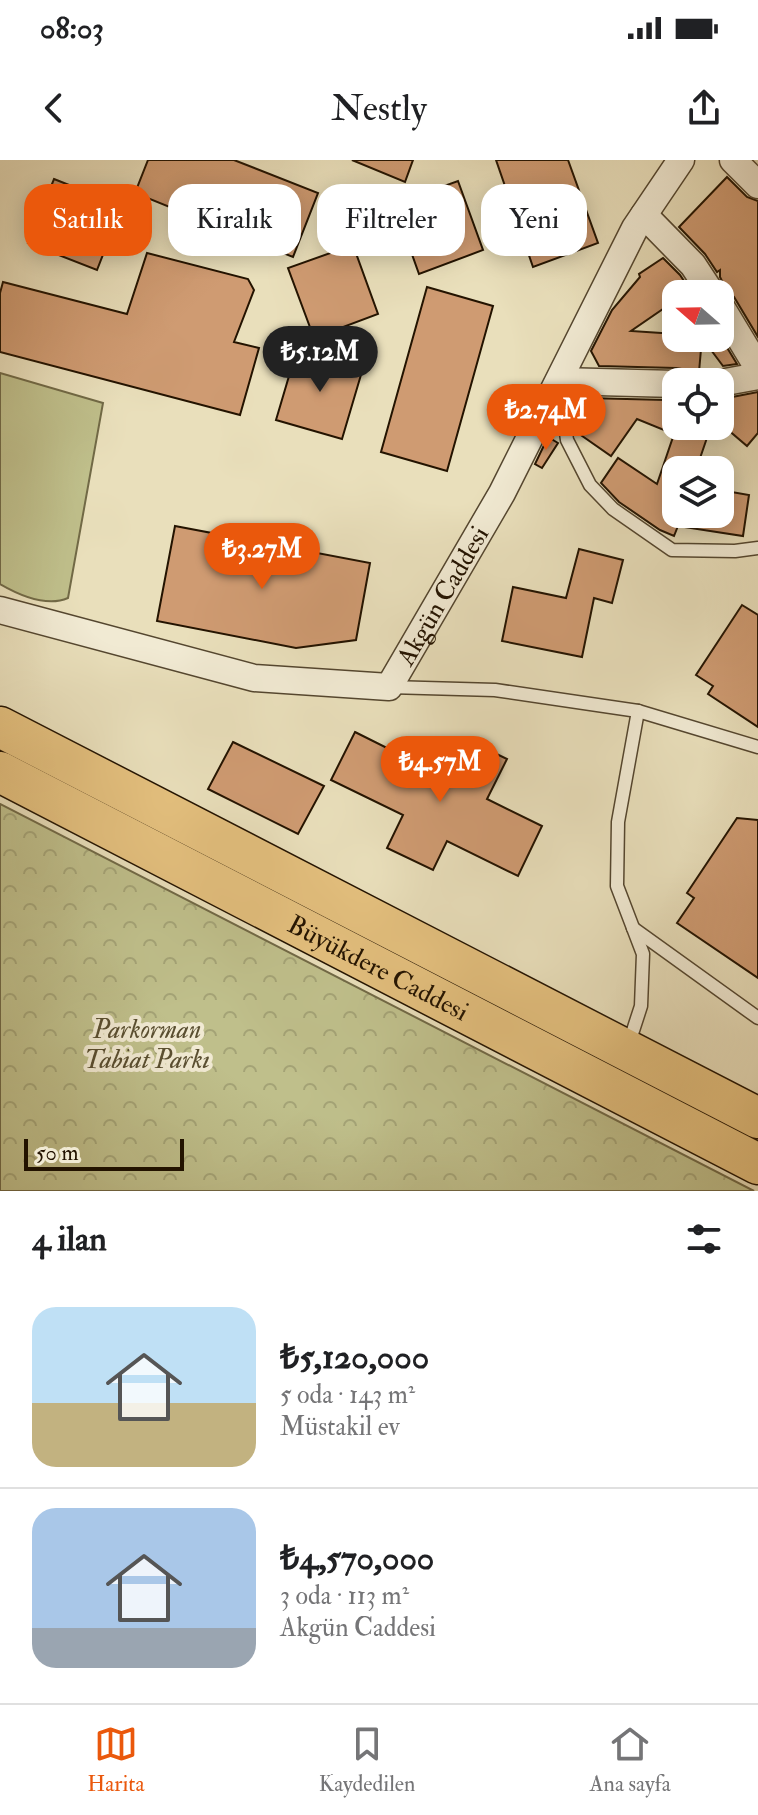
<!DOCTYPE html>
<html lang="tr">
<head>
<meta charset="utf-8">
<style>
  :root { --surface:#fff; --page:#f6f6f6; --text:#202124; --muted:#757577; --line:#e0e0e0; --accent:#ea580c }
  body { margin:0; font-family:"IM FELL Double Pica",serif; background:var(--page); color:var(--text); height:100vh; display:flex; flex-direction:column; font-size:30px; white-space:nowrap }
  * { box-sizing:border-box; margin:0 }
  p { font-size:26px; color:var(--muted) }
  .icon { flex:none; width:44px; height:44px; fill:none; stroke:currentColor; stroke-width:2; stroke-linecap:round; stroke-linejoin:round }
  .map { position:relative; height:1031px; overflow:hidden }
  .drawer { display:flex; flex-direction:column; background:var(--surface); flex:1 }
  .drawer>* { flex:none }
  .guide { position:absolute; left:24px; top:24px; width:710px; height:72px; display:flex; gap:16px }
  .needle { width:52px; rotate:290deg }
  .tools { position:absolute; left:662px; top:120px; display:grid; gap:16px }
  .tools a { display:grid; place-items:center; width:72px; height:72px; border-radius:16px; background:var(--surface); box-shadow:0 4px 20px #0003; font-size:40px }
  .scale { position:absolute; left:24px; bottom:20px; width:160px; box-sizing:border-box; padding-left:8px; border:4px solid #231300; border-top:0; font-size:22px; line-height:28px; white-space:nowrap; color:#231300; -webkit-text-stroke:6px #f1ead3; paint-order:stroke }
  .price { position:absolute; translate:-50% -68px; padding:0 18px; border-radius:28px; background:var(--accent); color:#fff; font-size:26px; line-height:52px; filter:drop-shadow(0 2px 4px #0008) }
  .price::after { content:''; position:absolute; left:50%; top:48px; width:24px; height:18px; margin-left:-12px; background:inherit; clip-path:polygon(0 0,100% 0,50% 100%) }
  .price.selected { background:#222; color:#fff }
  ul { padding:0; list-style:none }
  li { display:flex; align-items:center; gap:24px; height:200px; padding:0 32px }
  li+li { border-top:2px solid var(--line) }
  li span { display:grid; place-items:center; flex:none; width:224px; height:160px; border-radius:24px; color:#555 }
  li>.icon { margin-inline-start:auto }
  span .icon { width:96px; height:96px; fill:#fffc; stroke-width:1 }
  li b { font-size:34px }
  h2 { display:flex; justify-content:space-between; align-items:center; height:96px; padding:0 32px; font-size:34px }
  .tag { padding:0 28px; border-radius:24px; background:var(--surface); box-shadow:0 4px 20px #0003; font-size:28px; line-height:72px }
  .tag.selected { background:var(--accent); color:#fff }
  .status { display:flex; justify-content:space-between; align-items:center; height:56px; padding:0 40px; background:var(--surface); direction:ltr }
  .status svg { height:22px; fill:currentColor }
  header { display:flex; justify-content:space-between; align-items:center; height:104px; padding:0 32px; background:var(--surface); font-size:36px; font-weight:600 }
  .tab-bar { display:flex; justify-content:space-around; align-items:center; height:112px; border-top:2px solid var(--line); background:var(--surface); font-size:22px; color:var(--muted) }
  .tab-bar a { display:grid; justify-items:center; gap:4px }
  .tab-bar .selected { color:var(--accent) }
  .map>svg:first-child { display:block }
  .forest { fill:url(#forest-crowns); stroke:#716946; stroke-width:2 }
  .green { fill:#bfbf8b; stroke:#716946; stroke-width:2 }
  .building { fill:#cf9b72; stroke:#231300; stroke-width:2 }
  .lines { fill:none; stroke-linecap:round; stroke-linejoin:round }
  .lane-casing { stroke:#54462f; stroke-width:15 }
  .street-casing { stroke:#54462f; stroke-width:29 }
  .primary-casing { stroke:#231300; stroke-width:43 }
  .lane { stroke:#f1ead3; stroke-width:12 }
  .street { stroke:#f1ead3; stroke-width:26 }
  .primary { stroke:#e4c07e; stroke-width:40 }
  .labels { text-anchor:middle; stroke-width:8; stroke-linejoin:round; paint-order:stroke }
  .street-label { font-size:26px; fill:#231300; stroke:#f1ead3 }
  .park-label { font-size:26px; font-style:italic; fill:#5a4f31; stroke:#f1ead3 }
</style>
</head>
<body>
<div class="status"><b>08:03</b><svg viewBox="0 0 49 12"><path d="M0 12V9h3v3zM5 12V6h3v6zM10 12V3h3v9zM15 12V0h3v12zM26 1h20v11H26zM47 4h2v5h-2z"/></svg></div>
<header><svg class="icon" aria-label="back" viewBox="0 0 24 24"><path d="M15 5l-7 7 7 7"/></svg>Nestly<svg class="icon" aria-label="share" viewBox="0 0 24 24"><path d="M12 15V3M7 8l5-5 5 5M5 13v7h14v-7"/></svg></header>
<div class="map">
<svg width="758" height="1031" viewBox="0 0 758 1031">
  <defs>
    <pattern id="forest-crowns" width="20" height="18" patternUnits="userSpaceOnUse" patternTransform="scale(2)"><rect width="20" height="18" fill="#bfbf8b"/><path d="M2 6a3 3 0 1 1 6 0M12 15a3 3 0 1 1 6 0" fill="none" stroke="#a4a376"/></pattern>
  </defs>
  <rect width="100%" height="100%" fill="#e9dfbb"/>
  <filter id="stains"><feTurbulence type="fractalNoise" baseFrequency=".0025" numOctaves="4"/><feColorMatrix values="0 0 0 0 .2 0 0 0 0 .09 0 0 0 0 .02 0 0 0 .5 -.17"/></filter>
  <radialGradient id="worn" r=".72"><stop offset=".6" stop-color="#630" stop-opacity="0"/><stop offset="1" stop-color="#630" stop-opacity=".3"/></radialGradient>
  <!-- forest -->
  <polygon class="forest" points="0,644 754,1031 0,1031"/>
  <!-- green -->
  <path class="green" d="M0 213 103 243 68 438C47 447 19 435 0 424Z"/>
  <!-- building -->
  <g class="building">
    <polygon points="148,0 234,0 318,33 293,97 135,33"/>
    <polygon points="352,0 413,0 405,22"/>
    <polygon points="496,0 568,0 598,83 533,107"/>
    <polygon points="727,17 747,37 758,41 758,177 734,137 727,131 720,117 720,110 717,112 705,94 679,67"/>
    <polygon points="54,19 122,46 97,110 28,83"/>
    <polygon points="458,21 483,90 419,114 394,44"/>
    <polygon points="353,85 378,154 314,178 288,108"/>
    <polygon points="147,93 248,119 254,130 234,182 259,188 240,255 0,192 0,133 3,122 127,154"/>
    <polygon points="663,98 680,115 690,130 685,134 676,134 676,140 631,171 676,174 676,178 720,178 720,176 737,204 723,206 702,178 699,212 676,208 599,206 591,191 612,150 640,117 639,114"/>
    <polygon points="427,127 493,146 447,311 381,292"/>
    <polygon points="297,189 363,208 342,279 276,260"/>
    <polygon points="758,232 758,273 747,286 720,263 720,242 722,239"/>
    <polygon points="587,238 666,240 676,244 676,267 693,266 692,274 699,266 711,266 697,307 691,305 689,310 676,310 676,354 720,354 720,330 749,335 743,376 678,366 674,376 660,370 619,342 601,323 618,298 657,324 674,274 637,259 611,296 575,271 573,258"/>
    <polygon points="548,277 558,283 542,308 535,304"/>
    <polygon points="175,366 370,403 356,480 296,488 157,461"/>
    <polygon points="579,389 623,400 612,443 594,438 582,497 502,481 513,427 566,438"/>
    <polygon points="742,445 758,455 758,567 708,534 713,526 696,515"/>
    <polygon points="355,572 449,619 468,580 507,599 487,639 542,666 518,716 447,681 433,710 387,688 403,655 331,620"/>
    <polygon points="233,582 324,626 298,674 208,629"/>
    <polygon points="737,658 758,660 758,818 677,763 694,738 687,733"/>
  </g>
  <g class="lines">
    <defs>
      <g id="lane">
        <polyline points="560,229 567,280 590,325 613,349 672,390 735,391 758,388"/>
        <polyline points="389,527 495,530 638,551 758,587"/>
        <polyline points="633,768 758,858"/>
        <polyline points="629,883 641,846 643,794 617,726 618,662 638,551"/>
      </g>
      <g id="street">
        <polyline points="733,0 758,25"/>
        <polyline points="644,55 693,105 712,134"/>
        <polyline points="720,145 758,208"/>
        <polyline points="559,221 676,224"/>
        <polyline points="720,223 758,216"/>
        <path id="s1" d="M0 450 254 518 389 527 502 333 635 68 681 0"/>
      </g>
      <g id="primary">
        <polyline points="0,567 758,958"/>
        <path id="s2" d="M0 612 758 1004"/>
      </g>
    </defs>
    <!-- lane casing -->
    <use href="#lane" class="lane-casing"/>
    <!-- street casing -->
    <use href="#street" class="street-casing"/>
    <!-- primary casing -->
    <use href="#primary" class="primary-casing"/>
    <!-- lane -->
    <use href="#lane" class="lane"/>
    <!-- street -->
    <use href="#street" class="street"/>
    <!-- primary -->
    <use href="#primary" class="primary"/>
  </g>
  <g class="labels">
    <!-- street labels -->
    <g class="street-label">
      <text dy="9" stroke="none"><textPath href="#s1" startOffset="504">Akgün Caddesi</textPath></text>
      <text dy="9" stroke="none"><textPath href="#s2" startOffset="426">Büyükdere Caddesi</textPath></text>
    </g>
    <!-- park labels -->
    <g class="park-label">
      <text x="147" y="878">Parkorman<tspan x="147" dy="30">Tabiat Parkı</tspan></text>
    </g>
  </g>
  <rect width="100%" height="100%" filter="url(#stains)"/>
  <rect width="100%" height="100%" fill="url(#worn)"/>
</svg>
<div class="tools">
<a><svg class="needle" viewBox="-14 -14 28 28"><path d="M0-13l5 13h-10z" fill="#e53935"/><path d="M0 13l5-13h-10z" fill="#757577"/></svg></a>
<a><svg class="icon" aria-label="locate" viewBox="0 0 24 24"><circle cx="12" cy="12" r="6"/><path d="M12 2v4M12 18v4M2 12h4M18 12h4"/></svg></a>
<a><svg class="icon" aria-label="layers" viewBox="0 0 24 24"><path d="M12 4l9 5-9 5-9-5zM3 14l9 5 9-5"/></svg></a>
</div>
<div class="scale">50 m</div>
<b class="price selected" style="left:320px;top:234px">₺5.12M</b>
<b class="price" style="left:546px;top:292px">₺2.74M</b>
<b class="price" style="left:262px;top:431px">₺3.27M</b>
<b class="price" style="left:440px;top:644px">₺4.57M</b>
<div class="guide">
<a class="tag selected">Satılık</a>
<a class="tag">Kiralık</a>
<a class="tag">Filtreler</a>
<a class="tag">Yeni</a>
</div>
</div>
<section class="drawer">
<h2>4 ilan<svg class="icon" aria-label="filters" viewBox="0 0 24 24"><path d="M4 7h16M4 17h16"/><circle cx="9" cy="7" r="2"/><circle cx="15" cy="17" r="2"/></svg></h2>
<ul>
<li><span style="background:linear-gradient(#bfe0f5 60%,#c2b280 0)"><svg class="icon" aria-label="home" viewBox="0 0 24 24"><path d="M3 11l9-7 9 7M6 9v11h12V9"/></svg></span><div><b>₺5,120,000</b><p>5 oda · 143 m²</p><p>Müstakil ev</p></div></li>
<li><span style="background:linear-gradient(#a9c7e8 75%,#9aa5b1 0)"><svg class="icon" aria-label="home" viewBox="0 0 24 24"><path d="M3 11l9-7 9 7M6 9v11h12V9"/></svg></span><div><b>₺4,570,000</b><p>3 oda · 113 m²</p><p>Akgün Caddesi</p></div></li>
</ul>
</section>
<nav class="tab-bar">
<a class="selected"><svg class="icon" aria-label="map" viewBox="0 0 24 24"><path d="M3 6l6-2 6 2 6-2v14l-6 2-6-2-6 2zM9 4v14M15 6v14"/></svg>Harita</a>
<a><svg class="icon" aria-label="saved" viewBox="0 0 24 24"><path d="M7 4h10v16l-5-4-5 4z"/></svg>Kaydedilen</a>
<a><svg class="icon" aria-label="home" viewBox="0 0 24 24"><path d="M3 11l9-7 9 7M6 9v11h12V9"/></svg>Ana sayfa</a>
</nav>
</body>
</html>
